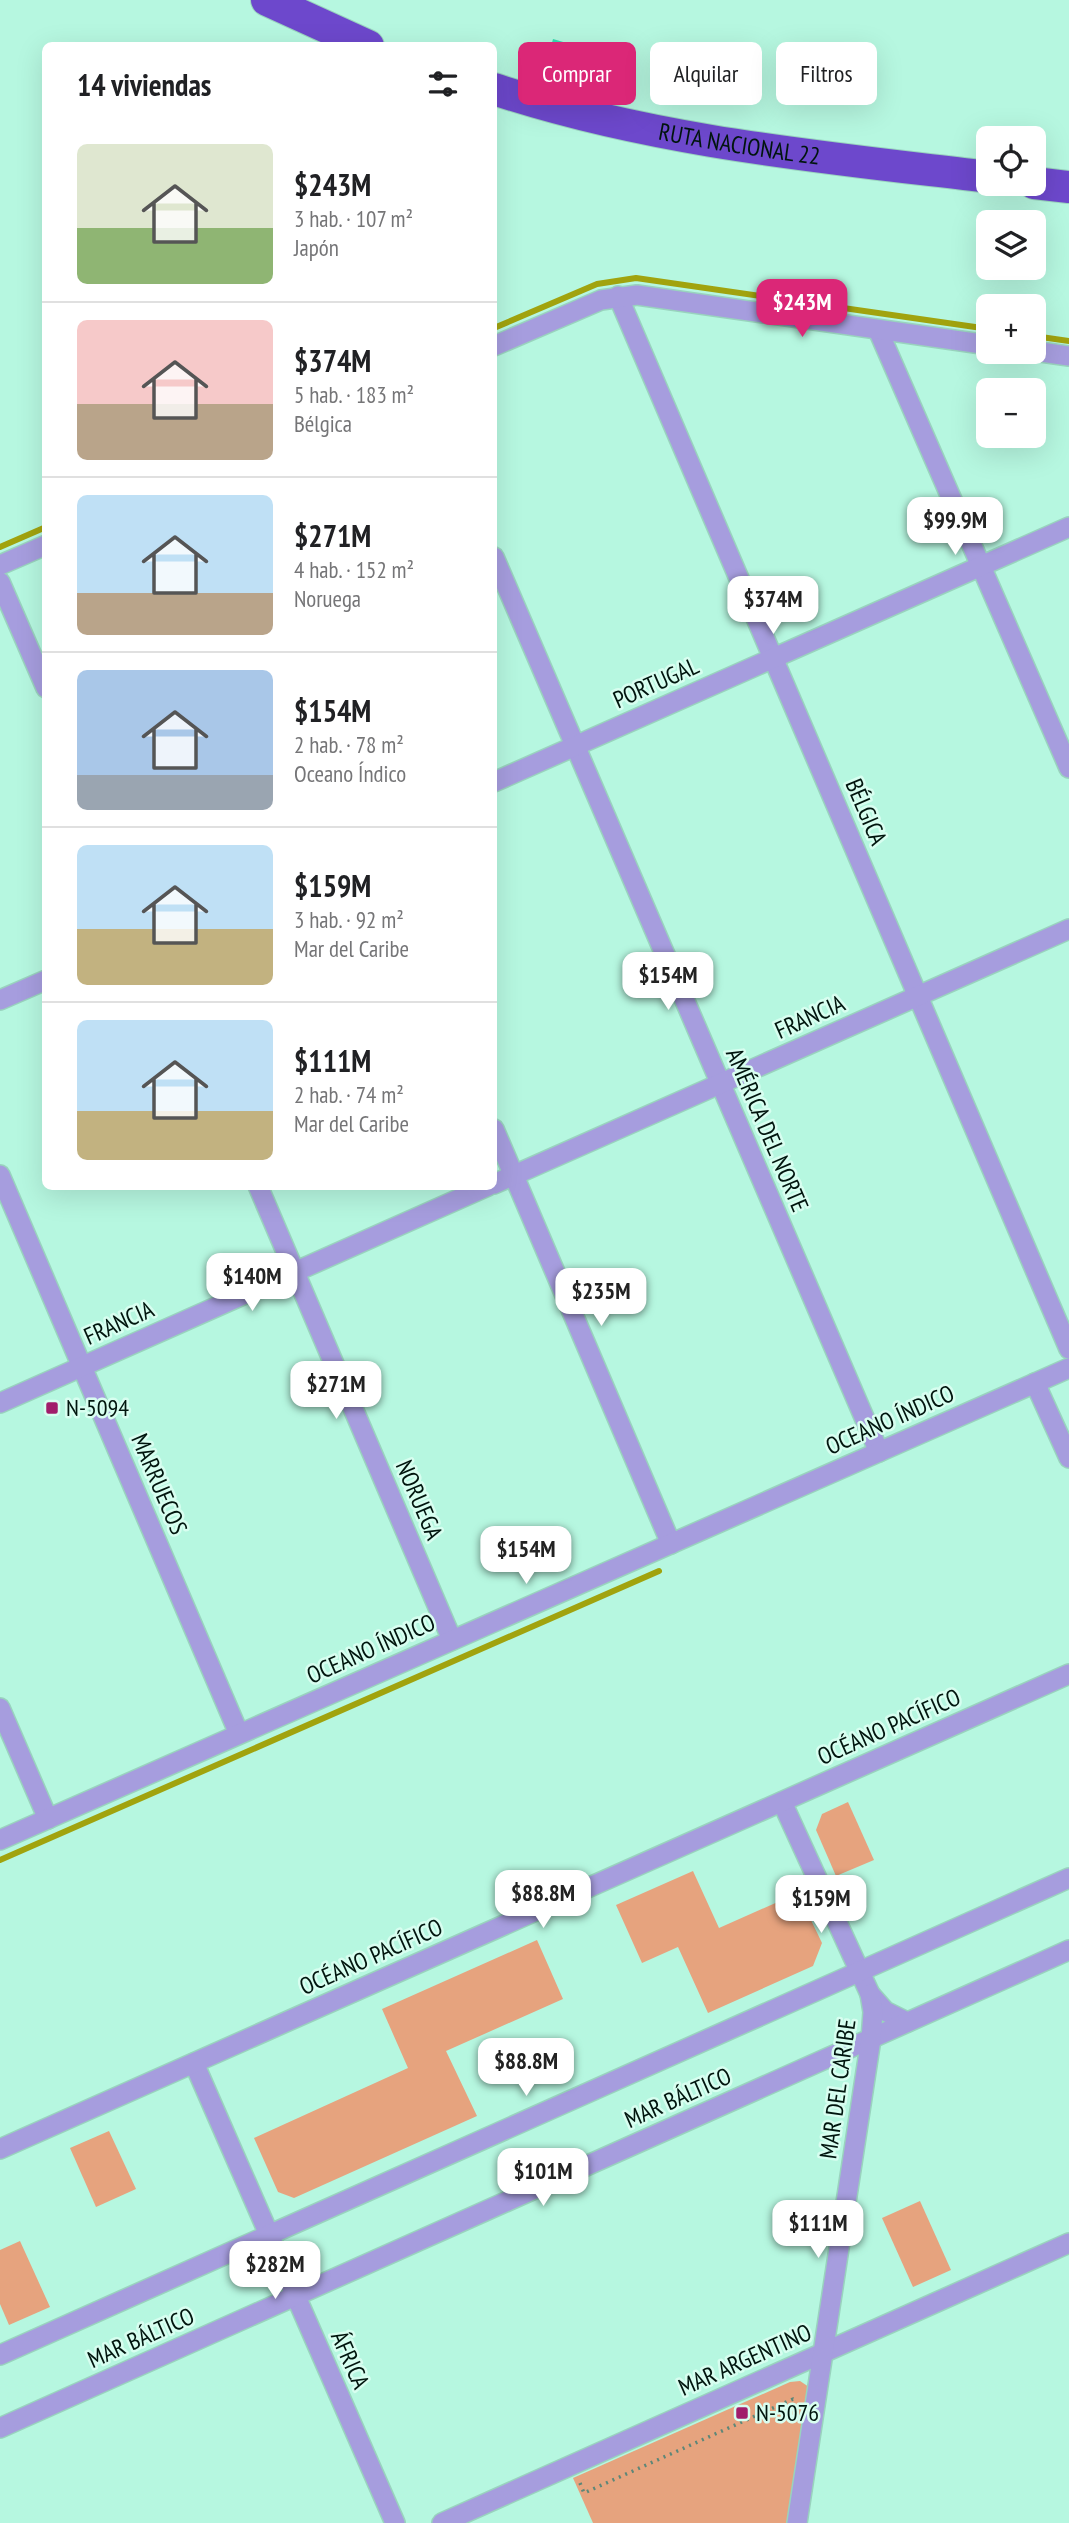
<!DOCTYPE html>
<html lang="es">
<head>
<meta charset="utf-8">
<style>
  :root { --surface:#fff; --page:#f2f2f2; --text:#202124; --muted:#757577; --line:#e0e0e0; --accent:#db2777 }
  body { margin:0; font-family:"PT Sans Narrow",sans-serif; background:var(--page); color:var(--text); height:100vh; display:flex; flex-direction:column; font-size:26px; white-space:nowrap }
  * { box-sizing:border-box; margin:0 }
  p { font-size:23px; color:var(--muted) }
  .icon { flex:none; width:38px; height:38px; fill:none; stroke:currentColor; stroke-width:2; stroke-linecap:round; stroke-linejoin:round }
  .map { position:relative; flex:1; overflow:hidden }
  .sheet { position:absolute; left:42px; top:42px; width:455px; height:1148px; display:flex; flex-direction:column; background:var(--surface); border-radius:10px; box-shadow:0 7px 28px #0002 }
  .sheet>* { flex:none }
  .hud { position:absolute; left:518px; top:42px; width:444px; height:63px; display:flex; gap:14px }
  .buttons { position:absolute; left:976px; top:126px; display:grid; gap:14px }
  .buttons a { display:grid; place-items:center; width:70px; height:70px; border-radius:10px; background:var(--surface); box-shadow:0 7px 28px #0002; font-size:35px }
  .price { position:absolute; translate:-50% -60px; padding:0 16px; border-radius:14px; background:#fff; color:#222; font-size:23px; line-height:46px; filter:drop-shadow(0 2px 4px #0008) }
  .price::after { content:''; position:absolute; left:50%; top:42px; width:21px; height:16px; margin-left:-10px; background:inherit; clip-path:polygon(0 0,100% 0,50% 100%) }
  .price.on { background:var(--accent); color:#fff }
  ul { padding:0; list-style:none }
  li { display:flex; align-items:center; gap:21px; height:175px; padding:0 35px }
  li+li { border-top:2px solid var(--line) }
  li span { display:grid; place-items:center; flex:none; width:196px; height:140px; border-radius:10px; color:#555 }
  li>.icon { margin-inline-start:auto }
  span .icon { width:84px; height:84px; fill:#fffc; stroke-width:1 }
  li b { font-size:30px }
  h2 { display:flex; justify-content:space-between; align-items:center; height:84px; padding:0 35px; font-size:30px }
  .chip { padding:0 24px; border-radius:10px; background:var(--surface); box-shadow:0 7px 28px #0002; font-size:24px; line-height:63px }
  .chip.on { background:var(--accent); color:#fff }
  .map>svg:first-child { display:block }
  .green { fill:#e6a37e }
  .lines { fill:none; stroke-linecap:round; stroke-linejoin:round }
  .stream { stroke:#a1a30e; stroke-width:6 }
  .building { fill:#33ddb1 }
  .minor-casing { stroke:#99d3be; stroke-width:22 }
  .trunk-casing { stroke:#99d3be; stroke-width:34 }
  .path { stroke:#5c8778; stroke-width:3.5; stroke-dasharray:2 5; stroke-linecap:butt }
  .minor { stroke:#a69dde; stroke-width:19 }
  .trunk { stroke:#6d48cc; stroke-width:32 }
  .poi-dot { fill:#a11c6b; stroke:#d8fef0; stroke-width:2.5 }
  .labels { text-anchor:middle; stroke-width:5; stroke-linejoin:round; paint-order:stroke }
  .street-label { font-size:24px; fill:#00150e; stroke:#d8fef0 }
  .poi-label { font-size:24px; fill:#00150e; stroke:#d8fef0; text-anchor:start }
</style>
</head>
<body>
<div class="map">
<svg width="1069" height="2523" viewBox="0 0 1069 2523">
  <rect width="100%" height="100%" fill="#b6f7e0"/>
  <!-- green -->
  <g class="green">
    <polygon points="848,1802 874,1860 836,1876 816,1830 822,1814"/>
    <polygon points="693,1871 719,1928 798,1893 822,1943 813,1966 708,2013 678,1947 642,1963 616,1905"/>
    <polygon points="537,1940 563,1999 446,2051 477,2116 294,2198 278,2192 254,2138 408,2068 382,2009"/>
    <polygon points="109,2131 136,2189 96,2207 70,2148"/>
    <polygon points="920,2201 951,2270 913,2287 882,2218"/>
    <polygon points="20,2241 50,2307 9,2325 0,2304 0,2250"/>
    <polygon points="800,2381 809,2387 790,2523 593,2523 573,2478 790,2382"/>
  </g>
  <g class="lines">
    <!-- stream -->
    <g class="stream">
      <polyline points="494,328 597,284 636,278 989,329"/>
      <polyline points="1034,336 1069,341"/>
      <polyline points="0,547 46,527"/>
      <polyline points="0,1860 659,1571"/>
    </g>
  </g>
  <!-- building -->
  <polygon class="building" points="553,39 594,51 588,73 547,61"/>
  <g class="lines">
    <defs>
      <g id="minor">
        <polyline points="618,296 1069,1349"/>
        <polyline points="878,330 1069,768"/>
        <polyline points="494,346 601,300 637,295 989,345"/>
        <polyline points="1034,351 1069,356"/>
        <polyline points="494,557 879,1452"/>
        <polyline points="0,565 46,545"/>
        <polyline points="0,582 46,688"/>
        <polyline points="494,782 1069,527"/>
        <polyline points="0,1000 46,980"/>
        <polyline points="494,1129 671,1544"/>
        <polyline points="0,1175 239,1734"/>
        <polyline points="494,1184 1069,929"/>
        <polyline points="258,1186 452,1640"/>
        <polyline points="1035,1383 1069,1458"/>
        <polyline points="0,1403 488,1186"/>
        <polyline points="0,1708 48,1819"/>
        <polyline points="782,1802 870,1994 885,2011 907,2022"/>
        <polyline points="0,1840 1069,1368"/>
        <polyline points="194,2063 395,2523"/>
        <polyline points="0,2149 1069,1674"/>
        <polyline points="0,2355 1069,1878"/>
        <polyline points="0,2428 1069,1950"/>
        <polyline points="442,2523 1069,2243"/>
        <polyline points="797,2523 871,2039 873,2012 870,1994"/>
      </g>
      <g id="trunk">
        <polyline points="267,0 368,46"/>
        <path id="s1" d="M494 89C654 142 822 157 989 177"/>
        <polyline points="1034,183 1069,187"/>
      </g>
    </defs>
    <!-- minor casing -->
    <use href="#minor" class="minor-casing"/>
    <!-- trunk casing -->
    <use href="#trunk" class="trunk-casing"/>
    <!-- path -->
    <polyline class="path" points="580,2483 584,2493 793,2399 797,2402"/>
    <!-- minor -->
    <use href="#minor" class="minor"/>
    <!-- trunk -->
    <use href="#trunk" class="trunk"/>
  </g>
  <!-- markers -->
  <g class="poi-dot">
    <rect x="45" y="1401" width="14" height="14" rx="3.5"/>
    <rect x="735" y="2406" width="14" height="14" rx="3.5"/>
  </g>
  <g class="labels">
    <!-- street labels -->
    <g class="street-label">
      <text dy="8" stroke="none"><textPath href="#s1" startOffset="252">RUTA NACIONAL 22</textPath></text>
      <text transform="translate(656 683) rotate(-24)" y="8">PORTUGAL</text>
      <text transform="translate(866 812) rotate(67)" y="8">BÉLGICA</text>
      <text transform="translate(810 1017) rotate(-24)" y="8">FRANCIA</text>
      <text transform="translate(767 1130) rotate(67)" y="8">AMÉRICA DEL NORTE</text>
      <text transform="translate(119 1323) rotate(-24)" y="8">FRANCIA</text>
      <text transform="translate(890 1420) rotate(-24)" y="8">OCEANO ÍNDICO</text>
      <text transform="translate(159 1484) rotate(67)" y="8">MARRUECOS</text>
      <text transform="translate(419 1500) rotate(67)" y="8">NORUEGA</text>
      <text transform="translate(371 1649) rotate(-24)" y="8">OCEANO ÍNDICO</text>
      <text transform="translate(889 1727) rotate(-24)" y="8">OCÉANO PACÍFICO</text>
      <text transform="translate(371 1957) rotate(-24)" y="8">OCÉANO PACÍFICO</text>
      <text transform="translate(838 2089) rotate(-82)" y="8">MAR DEL CARIBE</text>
      <text transform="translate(678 2098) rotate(-24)" y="8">MAR BÁLTICO</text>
      <text transform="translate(141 2338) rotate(-24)" y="8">MAR BÁLTICO</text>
      <text transform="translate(350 2360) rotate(66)" y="8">ÁFRICA</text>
      <text transform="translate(745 2360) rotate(-24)" y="8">MAR ARGENTINO</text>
    </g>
    <!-- poi labels -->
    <g class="poi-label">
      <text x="66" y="1416">N-5094</text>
      <text x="756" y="2421">N-5076</text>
    </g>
  </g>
</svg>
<div class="buttons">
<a><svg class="icon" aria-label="locate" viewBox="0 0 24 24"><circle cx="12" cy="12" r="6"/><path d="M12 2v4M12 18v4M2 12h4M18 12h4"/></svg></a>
<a><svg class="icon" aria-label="layers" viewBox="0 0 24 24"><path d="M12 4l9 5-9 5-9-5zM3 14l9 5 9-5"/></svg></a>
<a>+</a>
<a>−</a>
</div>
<b class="price on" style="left:802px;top:339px">$243M</b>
<b class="price" style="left:955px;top:557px">$99.9M</b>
<b class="price" style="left:773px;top:636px">$374M</b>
<b class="price" style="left:668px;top:1012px">$154M</b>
<b class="price" style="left:252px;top:1313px">$140M</b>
<b class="price" style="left:601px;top:1328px">$235M</b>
<b class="price" style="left:336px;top:1421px">$271M</b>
<b class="price" style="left:526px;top:1586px">$154M</b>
<b class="price" style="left:543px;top:1930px">$88.8M</b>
<b class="price" style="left:821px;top:1935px">$159M</b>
<b class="price" style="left:526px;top:2098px">$88.8M</b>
<b class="price" style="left:543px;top:2208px">$101M</b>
<b class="price" style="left:818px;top:2260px">$111M</b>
<b class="price" style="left:275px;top:2301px">$282M</b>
<div class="hud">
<a class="chip on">Comprar</a>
<a class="chip">Alquilar</a>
<a class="chip">Filtros</a>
</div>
<section class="sheet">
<h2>14 viviendas<svg class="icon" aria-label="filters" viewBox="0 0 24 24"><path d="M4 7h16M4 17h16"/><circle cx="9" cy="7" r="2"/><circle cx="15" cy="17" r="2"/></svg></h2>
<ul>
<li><span style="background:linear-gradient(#dfe7d0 60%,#8fb573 0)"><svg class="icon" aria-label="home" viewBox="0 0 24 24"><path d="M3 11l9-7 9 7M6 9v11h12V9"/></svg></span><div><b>$243M</b><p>3 hab. · 107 m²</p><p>Japón</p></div></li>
<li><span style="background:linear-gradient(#f6c9c9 60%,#b9a48a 0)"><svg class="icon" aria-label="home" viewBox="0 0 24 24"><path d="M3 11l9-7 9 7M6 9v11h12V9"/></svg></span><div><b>$374M</b><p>5 hab. · 183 m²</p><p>Bélgica</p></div></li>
<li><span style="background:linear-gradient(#bfe0f5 70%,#b9a48a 0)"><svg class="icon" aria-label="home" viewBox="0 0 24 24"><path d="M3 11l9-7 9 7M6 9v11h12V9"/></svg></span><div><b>$271M</b><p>4 hab. · 152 m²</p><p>Noruega</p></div></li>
<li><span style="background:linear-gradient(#a9c7e8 75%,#9aa5b1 0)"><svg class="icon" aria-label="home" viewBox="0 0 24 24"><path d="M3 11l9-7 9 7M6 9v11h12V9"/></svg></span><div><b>$154M</b><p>2 hab. · 78 m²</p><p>Oceano Índico</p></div></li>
<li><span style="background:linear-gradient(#bfe0f5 60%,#c2b280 0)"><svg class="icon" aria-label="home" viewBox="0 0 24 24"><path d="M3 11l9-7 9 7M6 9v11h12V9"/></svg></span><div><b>$159M</b><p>3 hab. · 92 m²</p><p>Mar del Caribe</p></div></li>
<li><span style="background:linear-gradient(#bfe0f5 65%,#c2b280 0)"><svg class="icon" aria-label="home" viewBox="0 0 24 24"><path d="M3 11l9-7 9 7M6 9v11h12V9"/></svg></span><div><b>$111M</b><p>2 hab. · 74 m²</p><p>Mar del Caribe</p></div></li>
</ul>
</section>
</div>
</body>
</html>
